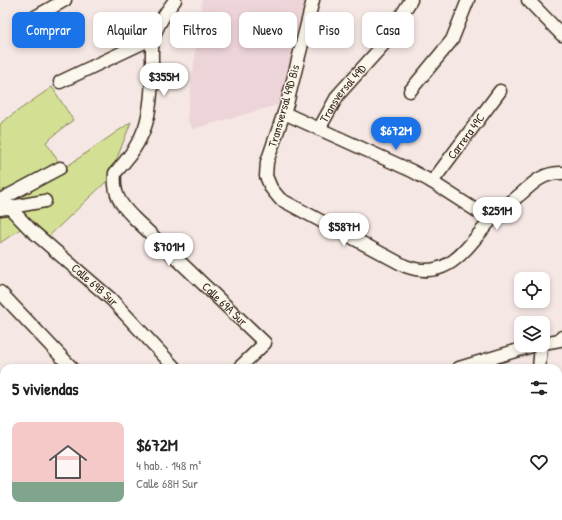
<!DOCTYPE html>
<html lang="es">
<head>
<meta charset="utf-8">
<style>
  :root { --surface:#fff; --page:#f2f2f2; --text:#222; --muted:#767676; --accent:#1a73e8 }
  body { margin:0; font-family:"Patrick Hand",sans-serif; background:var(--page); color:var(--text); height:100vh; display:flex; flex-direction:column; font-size:15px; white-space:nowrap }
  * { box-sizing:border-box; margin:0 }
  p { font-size:13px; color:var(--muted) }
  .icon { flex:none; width:22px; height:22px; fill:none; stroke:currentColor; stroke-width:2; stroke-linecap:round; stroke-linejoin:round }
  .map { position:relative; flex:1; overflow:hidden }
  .sheet { position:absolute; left:0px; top:364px; width:562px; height:156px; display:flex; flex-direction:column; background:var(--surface); border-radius:12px 12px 0 0; box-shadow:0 2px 6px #0003 }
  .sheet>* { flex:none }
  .banner { position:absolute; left:12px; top:12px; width:538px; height:36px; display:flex; gap:8px }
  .controls { position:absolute; left:514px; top:272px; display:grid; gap:8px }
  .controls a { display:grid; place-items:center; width:36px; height:36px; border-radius:8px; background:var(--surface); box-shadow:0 2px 6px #0003; font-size:20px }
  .price { position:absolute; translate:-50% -34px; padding:0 9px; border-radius:14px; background:#fff; color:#222; font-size:13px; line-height:26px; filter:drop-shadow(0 1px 2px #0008) }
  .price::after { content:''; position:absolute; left:50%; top:24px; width:12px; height:9px; margin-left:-6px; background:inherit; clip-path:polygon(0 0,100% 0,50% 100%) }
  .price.selected { background:var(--accent); color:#fff }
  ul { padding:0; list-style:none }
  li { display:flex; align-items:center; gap:12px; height:100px; padding:0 12px }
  li span { display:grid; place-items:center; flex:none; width:112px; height:80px; border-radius:8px; color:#555 }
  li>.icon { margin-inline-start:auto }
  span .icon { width:48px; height:48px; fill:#fffc; stroke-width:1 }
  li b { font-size:17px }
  h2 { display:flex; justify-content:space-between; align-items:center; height:48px; padding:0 12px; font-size:17px }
  .pill { padding:0 14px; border-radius:8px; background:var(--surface); box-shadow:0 2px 6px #0003; font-size:14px; line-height:36px }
  .pill.selected { background:var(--accent); color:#fff }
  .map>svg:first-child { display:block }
  .built { fill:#edd4d8 }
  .green { fill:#d3e094; stroke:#878559 }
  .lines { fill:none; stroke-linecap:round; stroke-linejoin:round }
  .minor-casing { stroke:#3b2a1e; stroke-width:15 }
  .minor { stroke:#fbf7ec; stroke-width:12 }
  .labels { text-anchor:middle; stroke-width:3; stroke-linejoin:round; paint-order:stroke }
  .street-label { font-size:12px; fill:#3b2a1e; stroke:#fbf7ec }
</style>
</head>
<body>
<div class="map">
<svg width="562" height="520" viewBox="0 0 562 520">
  <rect width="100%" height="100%" fill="#f5e7e3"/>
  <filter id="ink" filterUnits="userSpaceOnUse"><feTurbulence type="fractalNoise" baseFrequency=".025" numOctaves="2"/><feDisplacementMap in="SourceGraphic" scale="8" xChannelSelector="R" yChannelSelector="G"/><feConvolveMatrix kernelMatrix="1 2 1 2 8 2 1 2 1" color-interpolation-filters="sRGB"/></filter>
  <g filter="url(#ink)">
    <!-- built -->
    <polygon class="built" points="202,0 306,0 281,104 193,129 187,119"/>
    <!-- green -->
    <polygon class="green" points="52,87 73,120 46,142 63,169 131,122 109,179 49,236 32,221 0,243 0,125 2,122"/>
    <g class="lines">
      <defs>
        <g id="minor">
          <path id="s1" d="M175 0C167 11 157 24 154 37 150 48 153 63 152 74 151 118 146 140 115 173 113 194 120 204 134 218L265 343 239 368"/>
          <path d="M313 0 287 104 267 162 266 176 271 188 280 199 405 266C448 282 465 249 490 221 499 211 511 202 522 193 534 182 545 172 562 173"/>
          <polyline points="528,0 562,35"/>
          <polyline points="21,25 65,0"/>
          <polyline points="60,82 153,38"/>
          <polyline points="410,91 452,40 468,0"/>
          <polyline points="284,113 412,171 432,182 491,220"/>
          <path id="s2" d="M319 129 338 95 383 45 411 0"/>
          <path id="s3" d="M432 182 500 91"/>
          <polyline points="0,200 60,168"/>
          <path id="s4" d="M9 207 30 229 111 299 175 368"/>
          <polyline points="0,209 45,201"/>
          <polyline points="0,292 72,368"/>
          <polyline points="543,343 560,340 562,337"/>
          <polyline points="459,368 535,345"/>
          <polyline points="539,368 541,345"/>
          <polyline points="0,405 4,410"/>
          <polyline points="0,510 4,515"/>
          <polyline points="102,516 106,520"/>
          <polyline points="83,520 88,516"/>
          <polyline points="190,520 195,516"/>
          <polyline points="236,520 237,516"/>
          <polyline points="367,520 368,516"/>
          <polyline points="443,520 444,516"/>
          <polyline points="521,520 521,516"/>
        </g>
      </defs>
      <!-- minor casing -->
      <use href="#minor" class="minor-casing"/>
      <!-- minor -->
      <use href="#minor" class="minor"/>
    </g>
  </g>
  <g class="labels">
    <!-- street labels -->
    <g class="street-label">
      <text dy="4" stroke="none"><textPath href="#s2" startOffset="43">Transversal 49D</textPath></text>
      <text transform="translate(284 106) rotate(-74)" y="4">Transversal 49D Bis</text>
      <text dy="4" stroke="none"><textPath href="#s3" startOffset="57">Carrera 49C</textPath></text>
      <text dy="4" stroke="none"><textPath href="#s4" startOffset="116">Calle 69B Sur</textPath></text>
      <text dy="4" stroke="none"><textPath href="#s1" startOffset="365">Calle 69A Sur</textPath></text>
    </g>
  </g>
</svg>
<div class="controls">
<a><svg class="icon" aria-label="locate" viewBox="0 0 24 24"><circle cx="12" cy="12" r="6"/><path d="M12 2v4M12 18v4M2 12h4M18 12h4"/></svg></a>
<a><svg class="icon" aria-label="layers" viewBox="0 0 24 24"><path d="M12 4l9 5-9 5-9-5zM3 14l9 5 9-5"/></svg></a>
</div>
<b class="price" style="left:164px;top:97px">$355M</b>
<b class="price selected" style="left:396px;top:151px">$672M</b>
<b class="price" style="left:497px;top:231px">$251M</b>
<b class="price" style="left:344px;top:247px">$587M</b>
<b class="price" style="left:169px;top:267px">$701M</b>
<div class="banner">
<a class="pill selected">Comprar</a>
<a class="pill">Alquilar</a>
<a class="pill">Filtros</a>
<a class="pill">Nuevo</a>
<a class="pill">Piso</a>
<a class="pill">Casa</a>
</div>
<section class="sheet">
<h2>5 viviendas<svg class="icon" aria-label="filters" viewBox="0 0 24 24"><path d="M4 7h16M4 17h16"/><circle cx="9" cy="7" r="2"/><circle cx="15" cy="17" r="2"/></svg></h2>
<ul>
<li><span style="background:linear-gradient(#f6c9c9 75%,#7fa58c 0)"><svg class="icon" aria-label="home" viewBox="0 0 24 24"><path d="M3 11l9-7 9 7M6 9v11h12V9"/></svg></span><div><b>$672M</b><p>4 hab. · 148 m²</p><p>Calle 68H Sur</p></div><svg class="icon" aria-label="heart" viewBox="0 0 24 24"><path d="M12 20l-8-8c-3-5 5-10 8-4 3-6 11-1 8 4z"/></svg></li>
</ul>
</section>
</div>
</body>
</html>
